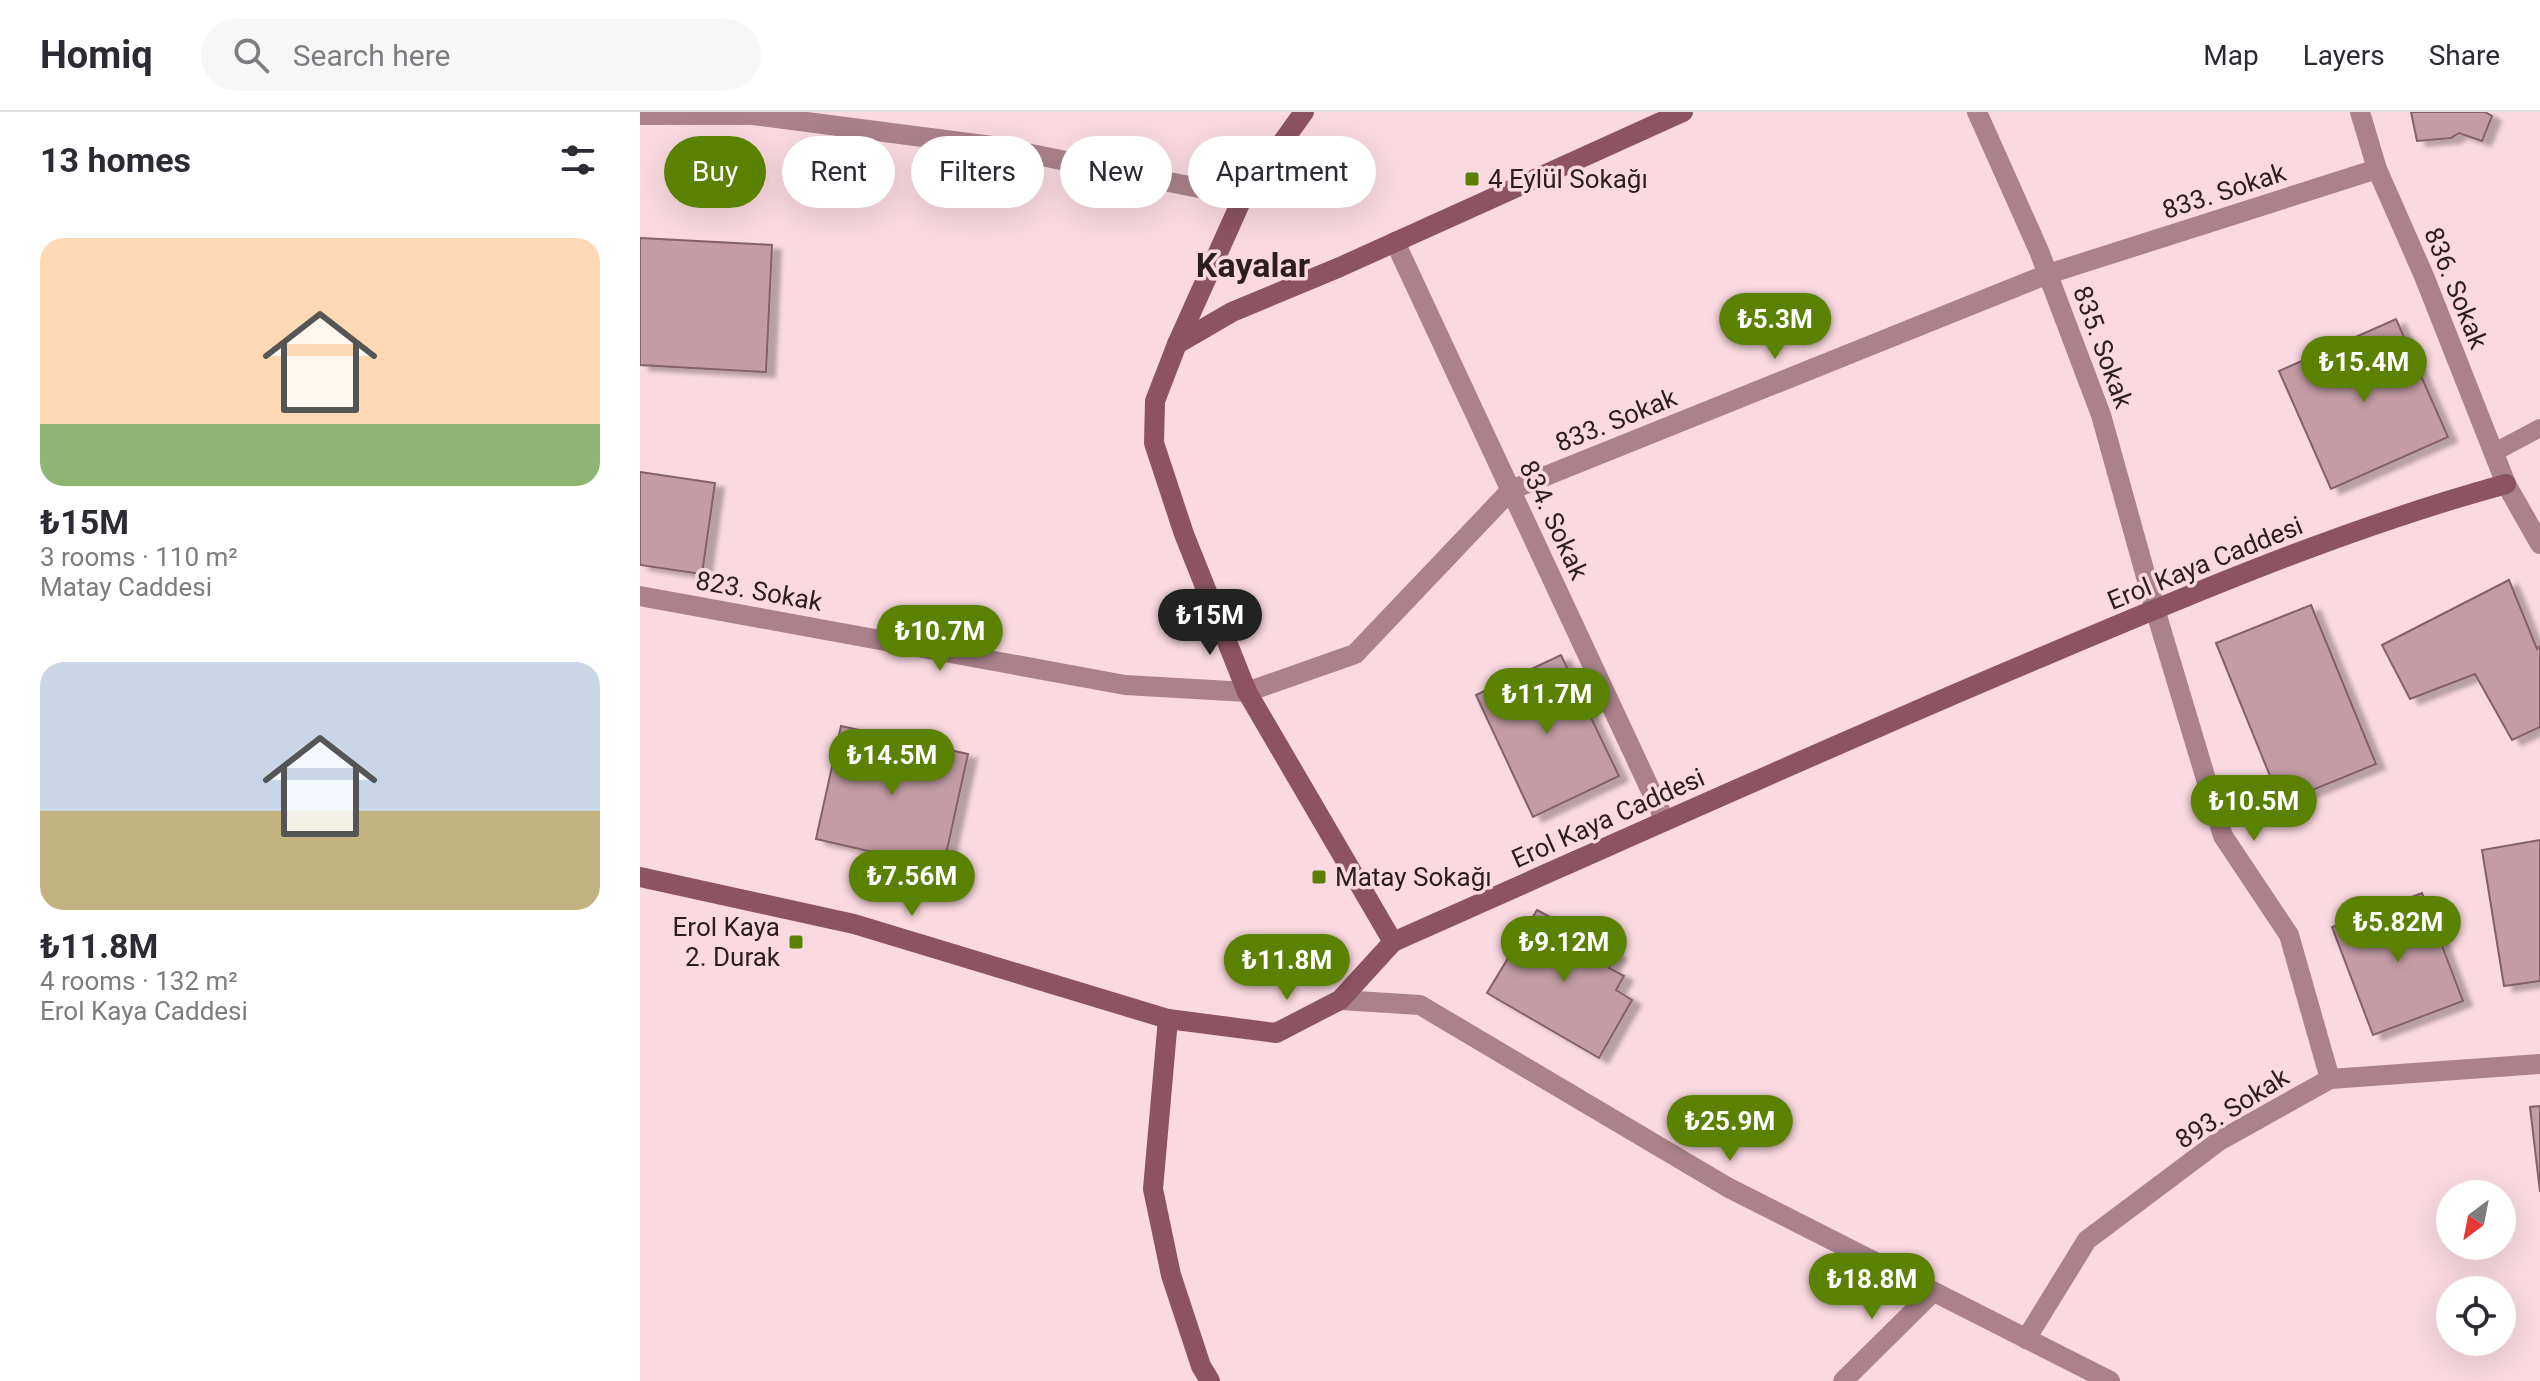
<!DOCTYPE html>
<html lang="en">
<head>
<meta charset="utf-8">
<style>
  :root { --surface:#fff; --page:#f7f7f7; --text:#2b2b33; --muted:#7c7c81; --line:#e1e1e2; --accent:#5a8100 }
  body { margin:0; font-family:Roboto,sans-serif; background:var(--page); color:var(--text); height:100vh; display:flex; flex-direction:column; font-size:30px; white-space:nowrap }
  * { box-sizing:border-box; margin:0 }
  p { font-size:26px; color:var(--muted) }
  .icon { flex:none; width:44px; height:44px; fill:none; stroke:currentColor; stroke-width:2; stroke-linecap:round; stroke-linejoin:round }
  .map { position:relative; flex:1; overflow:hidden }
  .drawer { display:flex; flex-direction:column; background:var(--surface); width:640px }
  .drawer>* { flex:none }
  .top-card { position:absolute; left:24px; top:24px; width:760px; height:72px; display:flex; gap:16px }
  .needle { width:52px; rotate:212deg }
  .tools { position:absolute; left:1796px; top:1068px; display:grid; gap:16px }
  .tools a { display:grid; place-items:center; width:80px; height:80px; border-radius:50%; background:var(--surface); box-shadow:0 8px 32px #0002; font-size:40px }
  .price { position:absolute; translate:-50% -68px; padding:0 18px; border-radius:28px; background:var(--accent); color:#fff; font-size:26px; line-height:52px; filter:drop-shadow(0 2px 4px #0008) }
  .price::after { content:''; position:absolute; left:50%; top:48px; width:24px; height:18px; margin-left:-12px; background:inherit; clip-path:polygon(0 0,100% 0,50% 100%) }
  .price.selected { background:#222; color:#fff }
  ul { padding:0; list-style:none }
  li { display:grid; align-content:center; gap:16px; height:424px; padding:0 40px }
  li span { display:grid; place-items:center; height:248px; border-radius:24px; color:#555 }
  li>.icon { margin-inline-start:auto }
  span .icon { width:144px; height:144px; fill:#fffc; stroke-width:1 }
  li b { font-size:34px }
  h2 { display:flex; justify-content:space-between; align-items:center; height:96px; padding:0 40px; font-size:34px }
  .tag { padding:0 28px; border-radius:36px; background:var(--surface); box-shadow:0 8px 32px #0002; font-size:28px; line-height:72px }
  .tag.selected { background:var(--accent); color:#fff }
  header { display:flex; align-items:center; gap:48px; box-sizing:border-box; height:112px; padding:0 40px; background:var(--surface); border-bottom:2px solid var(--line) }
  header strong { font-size:38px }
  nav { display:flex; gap:44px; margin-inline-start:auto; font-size:28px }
  .search { width:560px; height:72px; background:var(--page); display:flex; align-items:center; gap:20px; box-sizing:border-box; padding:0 28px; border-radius:44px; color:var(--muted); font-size:30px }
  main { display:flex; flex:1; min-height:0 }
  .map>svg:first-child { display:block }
  .building { fill:#c39ca5; stroke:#846169; stroke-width:2; filter:url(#shadow) }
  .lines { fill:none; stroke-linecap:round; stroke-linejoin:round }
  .lane { stroke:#ab828b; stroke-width:18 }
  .street { stroke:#ab828b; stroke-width:20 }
  .secondary { stroke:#8d5362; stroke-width:20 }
  .poi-dot { fill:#5a8100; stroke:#fad9e0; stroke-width:3 }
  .labels { text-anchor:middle; stroke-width:7; stroke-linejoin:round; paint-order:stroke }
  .poi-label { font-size:26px; fill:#2c1d21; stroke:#fad9e0; text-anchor:start }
  .street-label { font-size:26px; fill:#2c1d21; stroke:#fad9e0 }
  .district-label { font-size:34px; font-weight:bold; fill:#2c1d21; stroke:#fad9e0 }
</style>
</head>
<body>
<header>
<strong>Homiq</strong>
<div class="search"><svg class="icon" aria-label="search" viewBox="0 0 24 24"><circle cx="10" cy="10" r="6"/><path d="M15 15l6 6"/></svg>Search here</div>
<nav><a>Map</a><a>Layers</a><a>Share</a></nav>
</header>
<main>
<section class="drawer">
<h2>13 homes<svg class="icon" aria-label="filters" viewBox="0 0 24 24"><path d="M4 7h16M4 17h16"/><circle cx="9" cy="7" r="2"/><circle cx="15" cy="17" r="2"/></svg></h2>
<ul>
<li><span style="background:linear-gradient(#ffd9b3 75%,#8fb573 0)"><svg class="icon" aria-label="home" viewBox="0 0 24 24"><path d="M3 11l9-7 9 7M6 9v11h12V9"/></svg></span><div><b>₺15M</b><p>3 rooms · 110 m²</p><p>Matay Caddesi</p></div></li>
<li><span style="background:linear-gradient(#c9d6e8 60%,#c2b280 0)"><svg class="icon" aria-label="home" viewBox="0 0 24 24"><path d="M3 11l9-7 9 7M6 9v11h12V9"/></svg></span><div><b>₺11.8M</b><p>4 rooms · 132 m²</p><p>Erol Kaya Caddesi</p></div></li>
</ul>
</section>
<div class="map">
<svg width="1900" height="1269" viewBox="0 0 1900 1269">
  <defs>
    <filter id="shadow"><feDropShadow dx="9" dy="5" stdDeviation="2" flood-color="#0004"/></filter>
  </defs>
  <rect width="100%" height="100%" fill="#fad9e0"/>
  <!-- building -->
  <g class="building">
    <polygon points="1771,0 1845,0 1852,4 1842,29 1819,21 1811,26 1777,29"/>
    <polygon points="0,126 132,133 126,260 0,253"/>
    <polygon points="1756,207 1808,325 1691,377 1639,259"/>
    <polygon points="0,360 75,371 62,462 0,453"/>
    <polygon points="1869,468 1897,537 1900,534 1900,615 1872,628 1835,562 1770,587 1742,533"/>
    <polygon points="1671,493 1736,652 1641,691 1576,531"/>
    <polygon points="921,543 979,664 893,705 836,583"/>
    <polygon points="201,614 328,642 303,756 176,727"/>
    <polygon points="1900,728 1900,869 1864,874 1842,738"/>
    <polygon points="1782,781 1823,889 1733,923 1692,815"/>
    <polygon points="897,798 978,842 969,856 984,864 976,878 992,888 959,946 847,881"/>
    <polygon points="1900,994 1900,1080 1890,995"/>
  </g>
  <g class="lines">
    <!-- lane -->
    <polyline class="lane" points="1853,341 1900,316"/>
    <!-- street -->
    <g class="street">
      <polyline points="1337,0 1399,139 1461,303 1515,497 1583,724 1649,823 1690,967"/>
      <polyline points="1720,0 1737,57 1784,164 1866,372 1900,432"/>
      <polyline points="0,3 113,3 352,34 603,85"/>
      <polyline points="755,130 1025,709"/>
      <polyline points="0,484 485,573 607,580 715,542 871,378 1408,162 1737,57"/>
      <polyline points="700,888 780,893 1089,1076 1470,1269"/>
      <polyline points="1386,1227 1447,1128 1579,1029 1690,967 1900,952"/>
      <polyline points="1203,1269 1293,1180"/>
    </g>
    <!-- secondary -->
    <g class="secondary">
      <polyline points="664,0 603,85 537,232 515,289 514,331 544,422 607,580 753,830"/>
      <polyline points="537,232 592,200 700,155 1043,0"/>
      <path d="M0 765 214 812 528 907 636 921 700 888 753 830C965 736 1177 640 1390 550 1546 484 1702 417 1866 372"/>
      <polyline points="528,907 513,1077 531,1163 561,1254 570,1269"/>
    </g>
  </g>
  <!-- markers -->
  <g class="poi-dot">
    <rect x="824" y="59" width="16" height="16" rx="4"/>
    <rect x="671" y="757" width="16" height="16" rx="4"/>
    <rect x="148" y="822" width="16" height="16" rx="4"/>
  </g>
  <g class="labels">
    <!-- poi labels -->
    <g class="poi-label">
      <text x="848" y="76">4 Eylül Sokağı</text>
      <text x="695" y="774">Matay Sokağı</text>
      <text x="140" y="824" text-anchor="end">Erol Kaya<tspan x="140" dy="30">2. Durak</tspan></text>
    </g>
    <!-- street labels -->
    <g class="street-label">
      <text transform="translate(1584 79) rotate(-18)" y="9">833. Sokak</text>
      <text transform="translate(1816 176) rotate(68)" y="9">836. Sokak</text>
      <text transform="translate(1463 235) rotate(70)" y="9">835. Sokak</text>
      <text transform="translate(976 308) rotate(-22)" y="9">833. Sokak</text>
      <text transform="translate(914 408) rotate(65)" y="9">834. Sokak</text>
      <text transform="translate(1565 451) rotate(-22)" y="9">Erol Kaya Caddesi</text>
      <text transform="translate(119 479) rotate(10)" y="9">823. Sokak</text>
      <text transform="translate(968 706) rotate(-24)" y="9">Erol Kaya Caddesi</text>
      <text transform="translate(1592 996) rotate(-32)" y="9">893. Sokak</text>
    </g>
    <!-- district labels -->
    <g class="district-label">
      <text x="613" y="165">Kayalar</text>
    </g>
  </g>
</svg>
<div class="tools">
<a><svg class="needle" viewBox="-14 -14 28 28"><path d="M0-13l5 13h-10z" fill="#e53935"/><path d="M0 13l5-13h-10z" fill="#7c7c81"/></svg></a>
<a><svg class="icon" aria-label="locate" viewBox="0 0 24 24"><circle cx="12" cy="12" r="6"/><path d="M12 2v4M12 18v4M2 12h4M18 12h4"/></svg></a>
</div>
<b class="price" style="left:1135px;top:249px">₺5.3M</b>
<b class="price" style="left:1724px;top:292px">₺15.4M</b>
<b class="price selected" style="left:570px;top:545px">₺15M</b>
<b class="price" style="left:300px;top:561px">₺10.7M</b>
<b class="price" style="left:907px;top:624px">₺11.7M</b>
<b class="price" style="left:252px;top:685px">₺14.5M</b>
<b class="price" style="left:1614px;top:731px">₺10.5M</b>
<b class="price" style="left:272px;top:806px">₺7.56M</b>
<b class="price" style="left:1758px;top:852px">₺5.82M</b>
<b class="price" style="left:924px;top:872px">₺9.12M</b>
<b class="price" style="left:647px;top:890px">₺11.8M</b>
<b class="price" style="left:1090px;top:1051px">₺25.9M</b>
<b class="price" style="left:1232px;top:1209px">₺18.8M</b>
<div class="top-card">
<a class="tag selected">Buy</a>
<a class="tag">Rent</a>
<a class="tag">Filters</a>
<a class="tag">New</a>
<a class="tag">Apartment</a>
</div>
</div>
</main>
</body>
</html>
